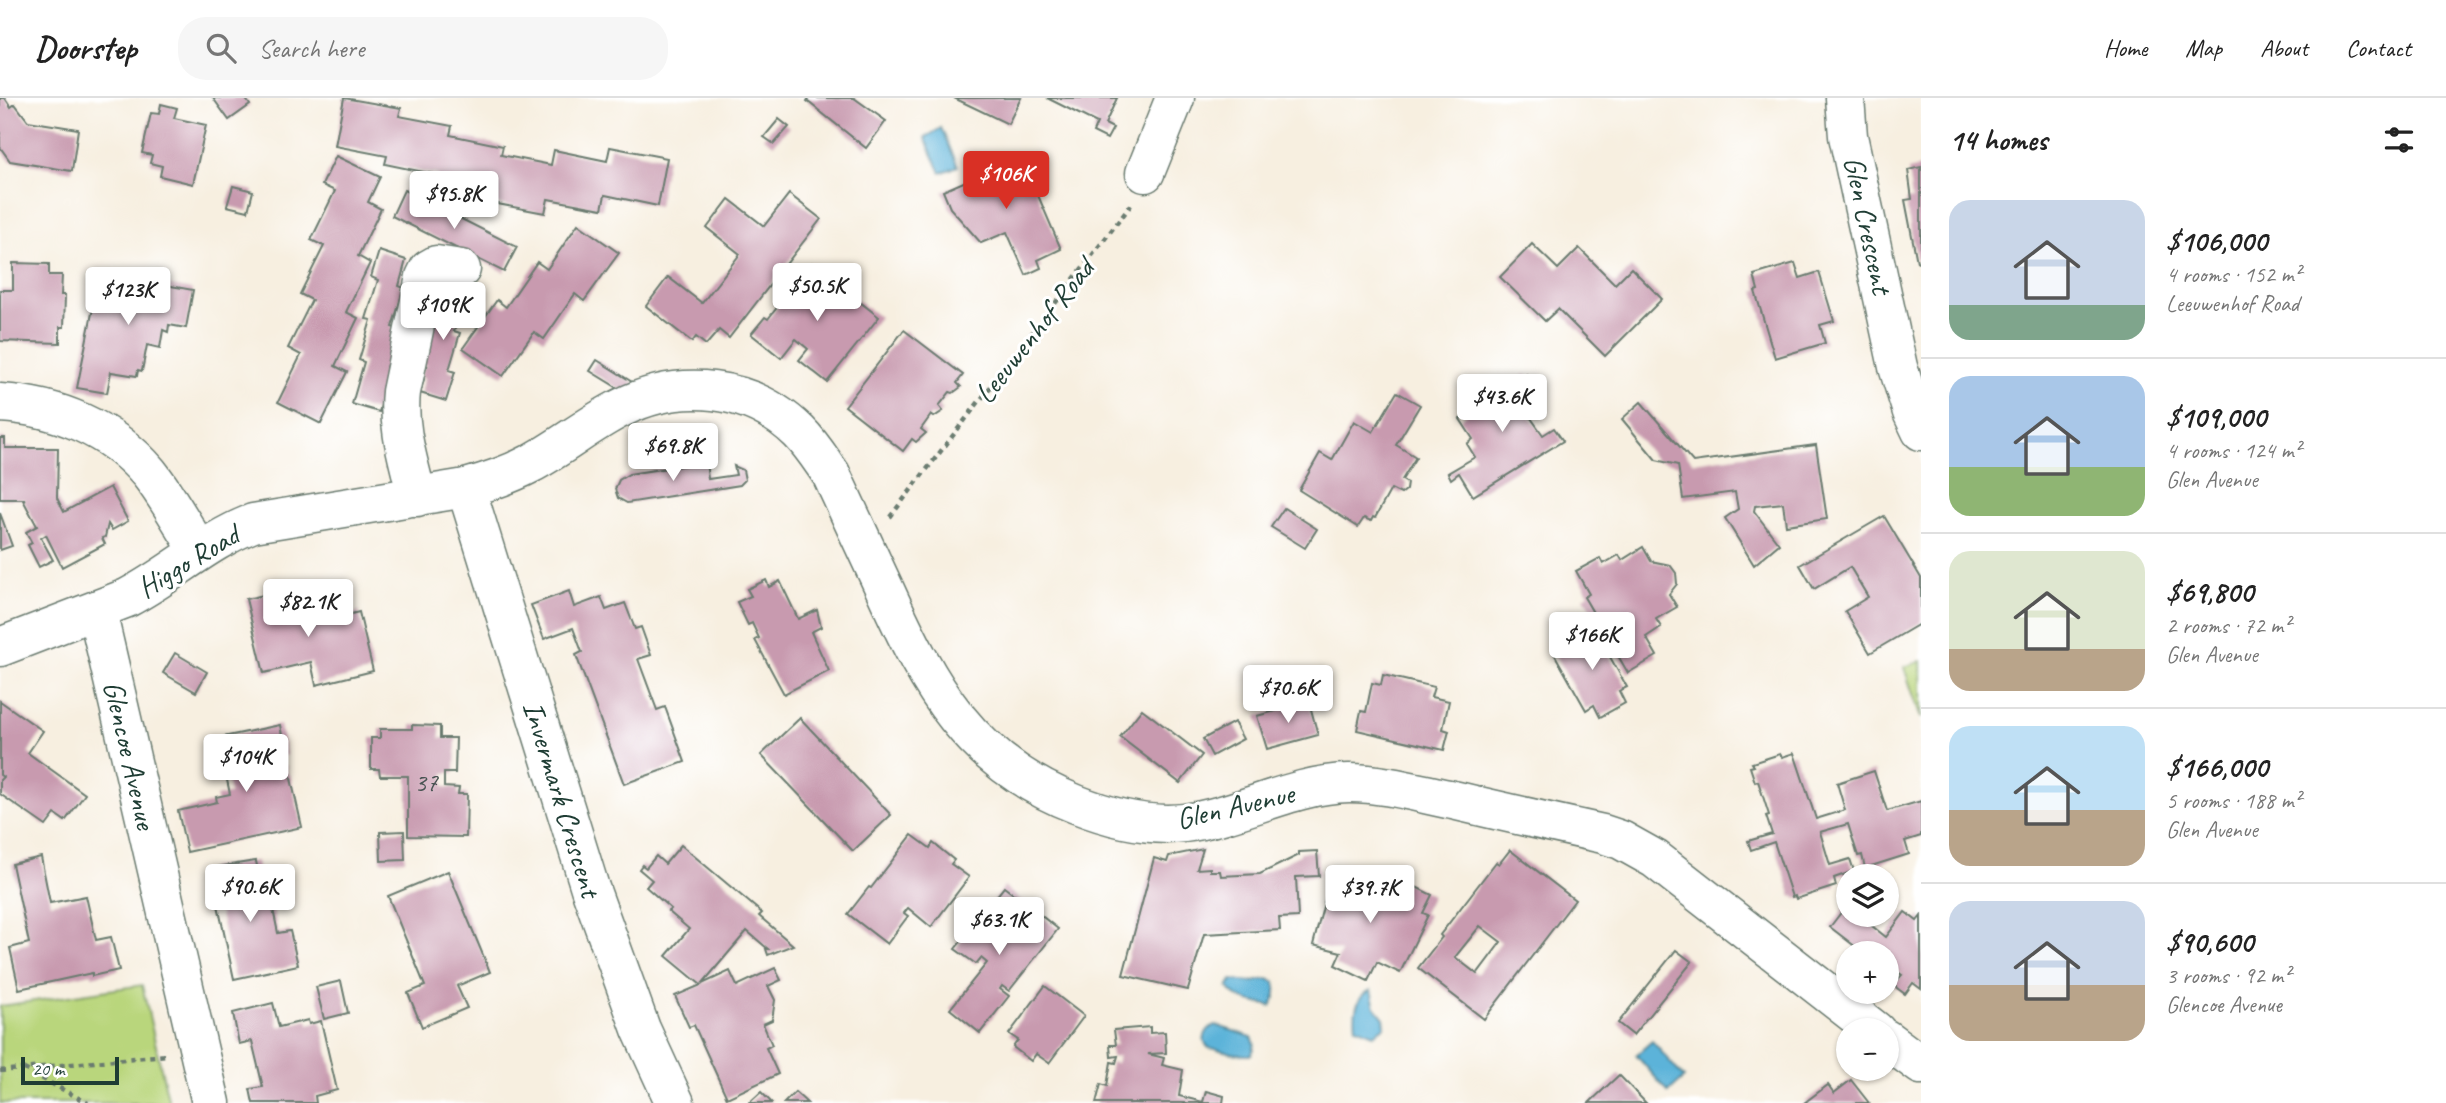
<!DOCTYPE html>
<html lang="en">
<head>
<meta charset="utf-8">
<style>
  :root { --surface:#fff; --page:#f6f6f6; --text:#222; --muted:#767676; --line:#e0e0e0; --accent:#d93025 }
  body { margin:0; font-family:Caveat,sans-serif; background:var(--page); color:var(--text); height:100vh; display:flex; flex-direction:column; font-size:26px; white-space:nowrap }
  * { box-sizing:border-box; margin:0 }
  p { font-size:23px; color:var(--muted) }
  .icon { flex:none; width:38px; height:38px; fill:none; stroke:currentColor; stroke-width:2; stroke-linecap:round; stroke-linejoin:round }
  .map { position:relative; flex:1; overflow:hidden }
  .drawer { display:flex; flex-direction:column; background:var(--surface); width:525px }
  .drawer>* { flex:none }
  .tools { position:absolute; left:1836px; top:766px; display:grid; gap:14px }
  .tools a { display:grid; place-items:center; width:63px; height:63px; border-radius:50%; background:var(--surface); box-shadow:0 2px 5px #0004; font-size:35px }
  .scale { position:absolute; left:21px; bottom:18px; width:98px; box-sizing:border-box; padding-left:7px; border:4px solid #1f3d34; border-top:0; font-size:19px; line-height:24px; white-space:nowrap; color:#1f3d34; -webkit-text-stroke:5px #fff; paint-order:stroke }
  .price { position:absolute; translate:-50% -60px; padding:0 16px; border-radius:7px; background:#fff; color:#222; font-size:23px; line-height:46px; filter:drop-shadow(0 2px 4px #0008) }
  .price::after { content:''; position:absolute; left:50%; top:42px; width:21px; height:16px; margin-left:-10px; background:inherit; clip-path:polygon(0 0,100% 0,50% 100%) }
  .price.active { background:var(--accent); color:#fff }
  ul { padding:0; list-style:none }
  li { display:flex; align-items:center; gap:21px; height:175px; padding:0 28px }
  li+li { border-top:2px solid var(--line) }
  li span { display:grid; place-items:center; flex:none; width:196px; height:140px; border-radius:21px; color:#555 }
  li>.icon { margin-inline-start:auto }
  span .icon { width:84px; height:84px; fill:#fffc; stroke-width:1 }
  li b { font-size:30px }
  h2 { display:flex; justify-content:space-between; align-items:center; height:84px; padding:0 28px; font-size:30px }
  header { display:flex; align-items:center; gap:42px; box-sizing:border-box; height:98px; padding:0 35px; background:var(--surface); border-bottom:2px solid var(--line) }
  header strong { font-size:33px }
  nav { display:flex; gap:38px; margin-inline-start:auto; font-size:24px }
  .search { width:490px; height:63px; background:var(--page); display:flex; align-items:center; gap:18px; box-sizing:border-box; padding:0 24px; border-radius:28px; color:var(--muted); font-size:26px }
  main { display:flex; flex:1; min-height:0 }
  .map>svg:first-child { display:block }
  .green { fill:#b9d67c; stroke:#6c8a58; stroke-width:2 }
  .water { fill:#5cb3d9; stroke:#3e7886; stroke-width:2 }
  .building { fill:#c89aaf; fill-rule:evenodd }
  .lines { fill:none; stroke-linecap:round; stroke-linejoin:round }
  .minor-casing { stroke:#6b7b70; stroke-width:41 }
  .path { stroke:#6b7b70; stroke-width:4.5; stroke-dasharray:5 5; stroke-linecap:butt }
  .minor { stroke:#fff; stroke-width:38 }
  .labels { text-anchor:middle; stroke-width:6; stroke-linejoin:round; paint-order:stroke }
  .number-label { font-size:26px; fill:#495453 }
  .street-label { font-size:30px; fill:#1f3d34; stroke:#fff }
</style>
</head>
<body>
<header>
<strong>Doorstep</strong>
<div class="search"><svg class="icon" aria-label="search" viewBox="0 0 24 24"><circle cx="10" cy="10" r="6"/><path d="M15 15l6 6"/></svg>Search here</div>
<nav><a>Home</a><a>Map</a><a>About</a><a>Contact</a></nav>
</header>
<main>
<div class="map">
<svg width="1921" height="1005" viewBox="0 0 1921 1005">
  <rect width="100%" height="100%" fill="#fff"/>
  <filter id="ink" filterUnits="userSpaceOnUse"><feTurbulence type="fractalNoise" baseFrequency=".0143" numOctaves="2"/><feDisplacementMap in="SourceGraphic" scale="14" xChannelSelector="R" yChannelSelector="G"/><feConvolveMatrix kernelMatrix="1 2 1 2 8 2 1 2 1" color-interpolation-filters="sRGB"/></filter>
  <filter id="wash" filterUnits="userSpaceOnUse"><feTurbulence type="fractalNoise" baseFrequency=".00686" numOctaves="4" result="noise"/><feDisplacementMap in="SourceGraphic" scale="28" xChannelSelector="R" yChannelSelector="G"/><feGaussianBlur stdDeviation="1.57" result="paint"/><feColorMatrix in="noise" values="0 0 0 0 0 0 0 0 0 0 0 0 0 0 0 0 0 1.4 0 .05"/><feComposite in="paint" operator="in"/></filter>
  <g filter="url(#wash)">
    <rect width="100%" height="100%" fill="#f7efe0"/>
    <!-- green -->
    <g class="green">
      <polygon points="1921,563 1921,620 1904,569"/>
      <polygon points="142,887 169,1005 0,1005 0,908"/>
    </g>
    <!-- water -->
    <g class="water">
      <polygon points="941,30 958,68 941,75 925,40"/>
      <path d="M1268 881 1275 884C1278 893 1276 900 1271 908 1256 904 1237 904 1228 889L1232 882 1253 884Z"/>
      <path d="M1371 892 1375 909 1384 920 1385 928 1374 936 1356 929C1354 915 1356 899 1371 892Z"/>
      <path d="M1215 927 1252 939C1256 946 1255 952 1250 957 1234 958 1224 951 1209 950 1200 942 1206 931 1215 927Z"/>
      <polygon points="1652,943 1684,980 1668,994 1636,957"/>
    </g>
    <g id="blocks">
      <!-- building -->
      <g class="building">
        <polygon points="0,0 5,0 11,9 15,6 28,23 78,31 72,73 10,63 0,49"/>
        <polygon points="213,0 245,0 250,7 229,22"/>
        <polygon points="344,0 401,10 399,18 452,28 450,37 503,48 501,57 551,67 554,52 607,63 610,49 667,60 658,108 605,97 602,111 548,101 545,115 487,104 489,95 436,84 438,77 385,66 387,58 335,48"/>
        <polygon points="809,0 854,0 886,23 866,50 807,3"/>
        <polygon points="954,0 1021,0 1008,26"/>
        <polygon points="1047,0 1117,0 1105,26 1113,30 1107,41 1093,34 1097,25"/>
        <polygon points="161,6 177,10 174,20 206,27 193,86 160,78 162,68 150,65 152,57 142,55 151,15 159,16"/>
        <polygon points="779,21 789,29 774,46 764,39"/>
        <polygon points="336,58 380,79 368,104 381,111 358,158 370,165 346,214 358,220 335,268 347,274 321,326 278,304 301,257 288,250 312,202 300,196 324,148 311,142 335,93 322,87"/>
        <polygon points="1022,60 1061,151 1038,162 1041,170 1026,177 1007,134 981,145 950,110 943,93 982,76 979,68 995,61 998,70"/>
        <polygon points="1921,69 1921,163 1917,164 1905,102 1912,101 1908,72"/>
        <polygon points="233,88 253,93 248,113 227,108"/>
        <polygon points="404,92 517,149 504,174 392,118"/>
        <polygon points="789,96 821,121 729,240 719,232 706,247 696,239 692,244 646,208 668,179 702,205 740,156 707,130 729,101 764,128"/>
        <polygon points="578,126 619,155 584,203 575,196 544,241 534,234 503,278 463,250 497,202 506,209 537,164 547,171"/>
        <polygon points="1532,146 1558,171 1579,150 1615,186 1631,170 1662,201 1605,258 1558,211 1545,223 1500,179"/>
        <polygon points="379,153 406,162 399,188 404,190 392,229 398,231 386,270 391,272 379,314 352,306 364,264 359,262 371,222 366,221 378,182 371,179"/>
        <polygon points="13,165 49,166 49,177 62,177 61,197 65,197 64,229 60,229 60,245 0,243 0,192 13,192"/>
        <polygon points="812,165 839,187 837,189 849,200 851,197 879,219 827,284 799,262 808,251 796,241 781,260 751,236 765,219 768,221"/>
        <polygon points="1795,165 1800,180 1819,174 1834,223 1820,227 1825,245 1775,260 1755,193 1758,192 1754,177"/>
        <polygon points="100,175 193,192 186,230 169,227 168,234 163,232 160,250 147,247 142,273 138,272 137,278 111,274 107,295 77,290"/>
        <polygon points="440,186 472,196 465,219 459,217 454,233 460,235 449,272 455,274 446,303 420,295 424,281 420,279 424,268 428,268 422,266"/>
        <polygon points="904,232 963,277 957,285 961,289 953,295 950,294 939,308 943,313 934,319 931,317 921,331 926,335 916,344 912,341 903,353 845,308"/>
        <polygon points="597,262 637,287 631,298 590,273"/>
        <polygon points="1526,276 1541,300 1527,308 1529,310 1526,313 1543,337 1554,330 1563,343 1473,398 1459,375 1451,381 1448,375 1475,359 1467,346 1473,341 1460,321 1467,316 1461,306 1499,282 1503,290"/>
        <polygon points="1397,294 1420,307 1396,347 1416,359 1402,382 1407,385 1406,392 1401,396 1391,391 1375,420 1373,419 1371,423 1364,420 1358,429 1299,392 1320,355 1332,362 1354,323 1373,334"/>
        <polygon points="1641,304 1693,364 1816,347 1827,421 1786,427 1783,405 1755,408 1754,413 1779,446 1754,467 1725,420 1738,411 1735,394 1683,401 1678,367 1656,362 1622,321"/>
        <polygon points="0,340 5,340 5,350 58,350 57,400 64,414 110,389 128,423 112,432 108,426 105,439 102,440 105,446 62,469 46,437 41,440 53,462 39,469 28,447 32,445 26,434 37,428 23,402 25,401 0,401"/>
        <polygon points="706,364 708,381 736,377 734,368 743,372 745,382 740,387 627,405 618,400 615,391 619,382 629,376"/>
        <polygon points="1284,410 1317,431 1305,450 1271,429"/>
        <polygon points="0,415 12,448 0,452"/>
        <polygon points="1884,418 1921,480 1921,525 1870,555 1845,513 1868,499 1850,469 1814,491 1800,467"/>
        <polygon points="1643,449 1651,463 1670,467 1676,475 1677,486 1669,496 1677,509 1656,521 1661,529 1646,539 1657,558 1628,575 1584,499 1589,496 1576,473 1600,460 1603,466 1619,457 1622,462"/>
        <polygon points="766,482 769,489 780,483 798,521 817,512 821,529 811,534 829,573 784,596 755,542 759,540 752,525 748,527 737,504 751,498 747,491"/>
        <polygon points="291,491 297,516 311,516 320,524 359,514 373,573 316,587 311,564 264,575 246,501"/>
        <polygon points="569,493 574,509 601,499 606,512 625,505 635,531 641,529 651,557 638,561 657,612 665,609 685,664 624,686 576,557 582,554 573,530 544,541 531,507"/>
        <polygon points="1593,529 1627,589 1619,593 1625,605 1600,619 1594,607 1586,612 1552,552"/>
        <polygon points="175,555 207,574 196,594 163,575"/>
        <polygon points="1383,577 1434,589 1431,599 1449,603 1443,631 1449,633 1444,652 1357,632 1361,613 1366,614 1372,585 1381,587"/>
        <polygon points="0,603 43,633 28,655 85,696 65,723 55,716 46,728 0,696 0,682 3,679 0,677"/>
        <polygon points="1309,604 1318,637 1267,651 1257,618"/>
        <polygon points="1142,611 1202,657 1180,685 1120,639"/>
        <polygon points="800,620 891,717 853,753 761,657"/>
        <polygon points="1234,624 1243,641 1212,658 1203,641"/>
        <polygon points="280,627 286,657 269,660 271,670 286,667 288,677 290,676 302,729 187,754 178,713 217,704 216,699 230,696 218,640"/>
        <polygon points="412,627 440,628 440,640 456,640 455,675 444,675 444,689 459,690 458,696 467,696 466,739 408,738 408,678 380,678 379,671 371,671 371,640 380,640 380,631 412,631"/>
        <polygon points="1794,655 1816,721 1845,712 1837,685 1874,673 1887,713 1921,703 1921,738 1905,743 1909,756 1865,770 1862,757 1858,758 1848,726 1820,734 1830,767 1850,761 1854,773 1834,780 1836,788 1796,801 1795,798 1792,799 1774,744 1751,752 1748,743 1772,736 1766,718 1769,717 1758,683 1755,684 1750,669 1754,668 1752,665 1780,656 1782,659"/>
        <polygon points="404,733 405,762 381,763 380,734"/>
        <polygon points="912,737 930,750 933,745 954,762 951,766 969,779 931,829 908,810 904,815 908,818 887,846 848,816 869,789 871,790"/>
        <polygon points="681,747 762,815 759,818 793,847 768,857 766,851 768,851 747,833 702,886 730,873 737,888 775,870 781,882 768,888 775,902 772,922 763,926 772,947 766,950 778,976 727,1000 694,927 689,929 675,898 701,887 666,858 689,831 668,813 671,811 646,789 652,782 639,771 642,767 646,770 656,758 665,766"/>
        <polygon points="1203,751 1197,771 1210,770 1210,773 1220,773 1221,778 1260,776 1299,757 1299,754 1317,753 1319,778 1296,779 1298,819 1279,820 1280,832 1204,836 1188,892 1123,877 1154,760 1167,764 1169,758"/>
        <path d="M1510 752 1575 802 1484 921 1418 870 1442 839 1440 837 1496 764 1499 766ZM1480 828 1501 844 1477 876 1455 859Z"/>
        <polygon points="41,759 50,805 86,798 96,842 111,839 119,872 92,878 92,875 19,891 10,850 29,845 12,766"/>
        <polygon points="256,763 261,788 240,792 242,803 270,797 278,835 290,833 298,867 234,881 210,770"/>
        <polygon points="1339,771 1371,780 1366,800 1378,803 1382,795 1397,802 1406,784 1432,797 1423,815 1428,817 1400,875 1377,864 1368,883 1335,867 1341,854 1313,847 1328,790 1334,792"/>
        <polygon points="448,773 490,874 457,888 467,910 422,929 408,895 425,888 388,798"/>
        <polygon points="1004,789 1025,805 1014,817 1029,829 1039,816 1058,831 1009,893 1002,888 1000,891 1009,898 980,935 950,911 987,865 981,860 976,866 955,851"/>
        <polygon points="1846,808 1848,817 1858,817 1886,839 1905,814 1917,823 1921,818 1921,891 1913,885 1905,896 1893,887 1902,877 1895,872 1892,876 1886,872 1886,856 1865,856 1830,829"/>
        <polygon points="1676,852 1692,864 1633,937 1618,925"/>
        <polygon points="341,883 348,915 324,921 316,889"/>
        <polygon points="1045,888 1084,918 1049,965 1036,956 1031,963 1013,949 1018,942 1009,936"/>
        <polygon points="273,905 279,929 308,922 309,926 321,923 337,992 315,998 316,1005 253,1005 250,991 263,989 252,943 239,946 233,915"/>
        <polygon points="1150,929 1150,935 1165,934 1166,955 1148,956 1164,960 1162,967 1183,972 1179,998 1203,1004 1206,993 1224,998 1223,1005 1096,1005 1101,986 1107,988 1111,964 1116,965 1118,958 1111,959 1110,947 1116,947 1114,932"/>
        <polygon points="1619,977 1646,1005 1589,1005"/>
        <polygon points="1851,982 1869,1005 1804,1005 1828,987 1834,995"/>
        <polygon points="761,994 772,1005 749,1005"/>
        <polygon points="795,994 807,1005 784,1005"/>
      </g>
    </g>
  </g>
  <g filter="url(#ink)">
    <use href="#blocks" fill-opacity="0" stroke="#6b7b70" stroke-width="2"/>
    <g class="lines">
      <defs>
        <g id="minor">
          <polyline points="1845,0 1848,38 1898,269 1912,314 1921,333"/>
          <polyline points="1145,75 1175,0"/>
          <path d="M0 305C56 308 112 331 149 375 168 399 183 427 199 453"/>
          <polyline points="466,390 590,790 641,931 675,1005"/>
          <path d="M417 399C409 364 397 330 401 294L425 179 429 171 436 167 461 171"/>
          <polyline points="97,513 211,1005"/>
          <path d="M0 549 127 500C171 477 207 443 253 425L466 390C488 384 509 377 530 366 562 349 589 326 621 310 680 280 751 287 799 334 812 347 821 362 831 376 849 415 867 453 885 492 929 589 970 665 1076 706 1109 719 1148 729 1184 725 1240 718 1292 686 1349 685 1384 685 1418 695 1453 702 1503 714 1553 725 1603 736L1621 742 1655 761 1876 933"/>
          <polyline points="1886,941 1921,967"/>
        </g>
      </defs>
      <!-- minor casing -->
      <use href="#minor" class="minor-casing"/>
      <!-- path -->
      <g class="path">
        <polyline points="890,419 1131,107"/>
        <polyline points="24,971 88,1005"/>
        <polyline points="0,973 166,957"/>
      </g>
      <!-- minor -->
      <use href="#minor" class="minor"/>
    </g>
  </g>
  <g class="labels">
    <!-- number labels -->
    <g class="number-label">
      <text x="426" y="693">37</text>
    </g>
    <!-- street labels -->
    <g class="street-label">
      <text transform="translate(1868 127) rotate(78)" y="10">Glen Crescent</text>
      <text transform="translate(1034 233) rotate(-52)" y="10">Leeuwenhof Road</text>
      <text transform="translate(188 463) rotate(-31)" y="10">Higgo Road</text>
      <text transform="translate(130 657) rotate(77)" y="10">Glencoe Avenue</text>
      <text transform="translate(562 701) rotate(73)" y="10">Invermark Crescent</text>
      <text transform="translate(1235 708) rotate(-13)" y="10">Glen Avenue</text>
    </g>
  </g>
</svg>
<div class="tools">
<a><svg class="icon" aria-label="layers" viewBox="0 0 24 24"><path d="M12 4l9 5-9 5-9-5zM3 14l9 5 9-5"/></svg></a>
<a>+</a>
<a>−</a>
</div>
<div class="scale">20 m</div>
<b class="price active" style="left:1006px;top:113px">$106K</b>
<b class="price" style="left:454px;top:133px">$95.8K</b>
<b class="price" style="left:817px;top:225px">$50.5K</b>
<b class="price" style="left:128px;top:229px">$123K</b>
<b class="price" style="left:443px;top:244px">$109K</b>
<b class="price" style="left:1502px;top:336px">$43.6K</b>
<b class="price" style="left:673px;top:385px">$69.8K</b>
<b class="price" style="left:308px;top:541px">$82.1K</b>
<b class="price" style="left:1592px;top:574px">$166K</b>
<b class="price" style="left:1288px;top:627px">$70.6K</b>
<b class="price" style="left:246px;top:696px">$104K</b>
<b class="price" style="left:250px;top:826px">$90.6K</b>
<b class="price" style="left:1370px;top:827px">$39.7K</b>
<b class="price" style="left:999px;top:859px">$63.1K</b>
</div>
<section class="drawer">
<h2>14 homes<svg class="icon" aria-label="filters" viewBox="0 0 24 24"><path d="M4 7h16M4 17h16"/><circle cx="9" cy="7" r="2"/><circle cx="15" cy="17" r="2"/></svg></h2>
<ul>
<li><span style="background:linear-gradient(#c9d6e8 75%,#7fa58c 0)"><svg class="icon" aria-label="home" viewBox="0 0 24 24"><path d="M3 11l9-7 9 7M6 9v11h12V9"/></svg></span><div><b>$106,000</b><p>4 rooms · 152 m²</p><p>Leeuwenhof Road</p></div></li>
<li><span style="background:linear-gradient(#a9c7e8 65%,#8fb573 0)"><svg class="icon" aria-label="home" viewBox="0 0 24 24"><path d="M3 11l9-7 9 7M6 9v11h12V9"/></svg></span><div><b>$109,000</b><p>4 rooms · 124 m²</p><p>Glen Avenue</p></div></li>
<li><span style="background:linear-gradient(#dfe7d0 70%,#b9a48a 0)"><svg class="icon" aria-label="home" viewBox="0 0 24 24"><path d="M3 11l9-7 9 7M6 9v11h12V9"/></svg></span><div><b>$69,800</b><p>2 rooms · 72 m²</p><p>Glen Avenue</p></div></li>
<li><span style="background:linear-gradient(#bfe0f5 60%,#b9a48a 0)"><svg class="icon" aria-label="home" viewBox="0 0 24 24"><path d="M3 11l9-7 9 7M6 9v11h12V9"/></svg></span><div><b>$166,000</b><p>5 rooms · 188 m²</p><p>Glen Avenue</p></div></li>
<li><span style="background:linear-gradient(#c9d6e8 60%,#b9a48a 0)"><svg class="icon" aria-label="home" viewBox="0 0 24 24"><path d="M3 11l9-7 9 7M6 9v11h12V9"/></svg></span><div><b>$90,600</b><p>3 rooms · 92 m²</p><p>Glencoe Avenue</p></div></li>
</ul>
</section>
</main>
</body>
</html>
